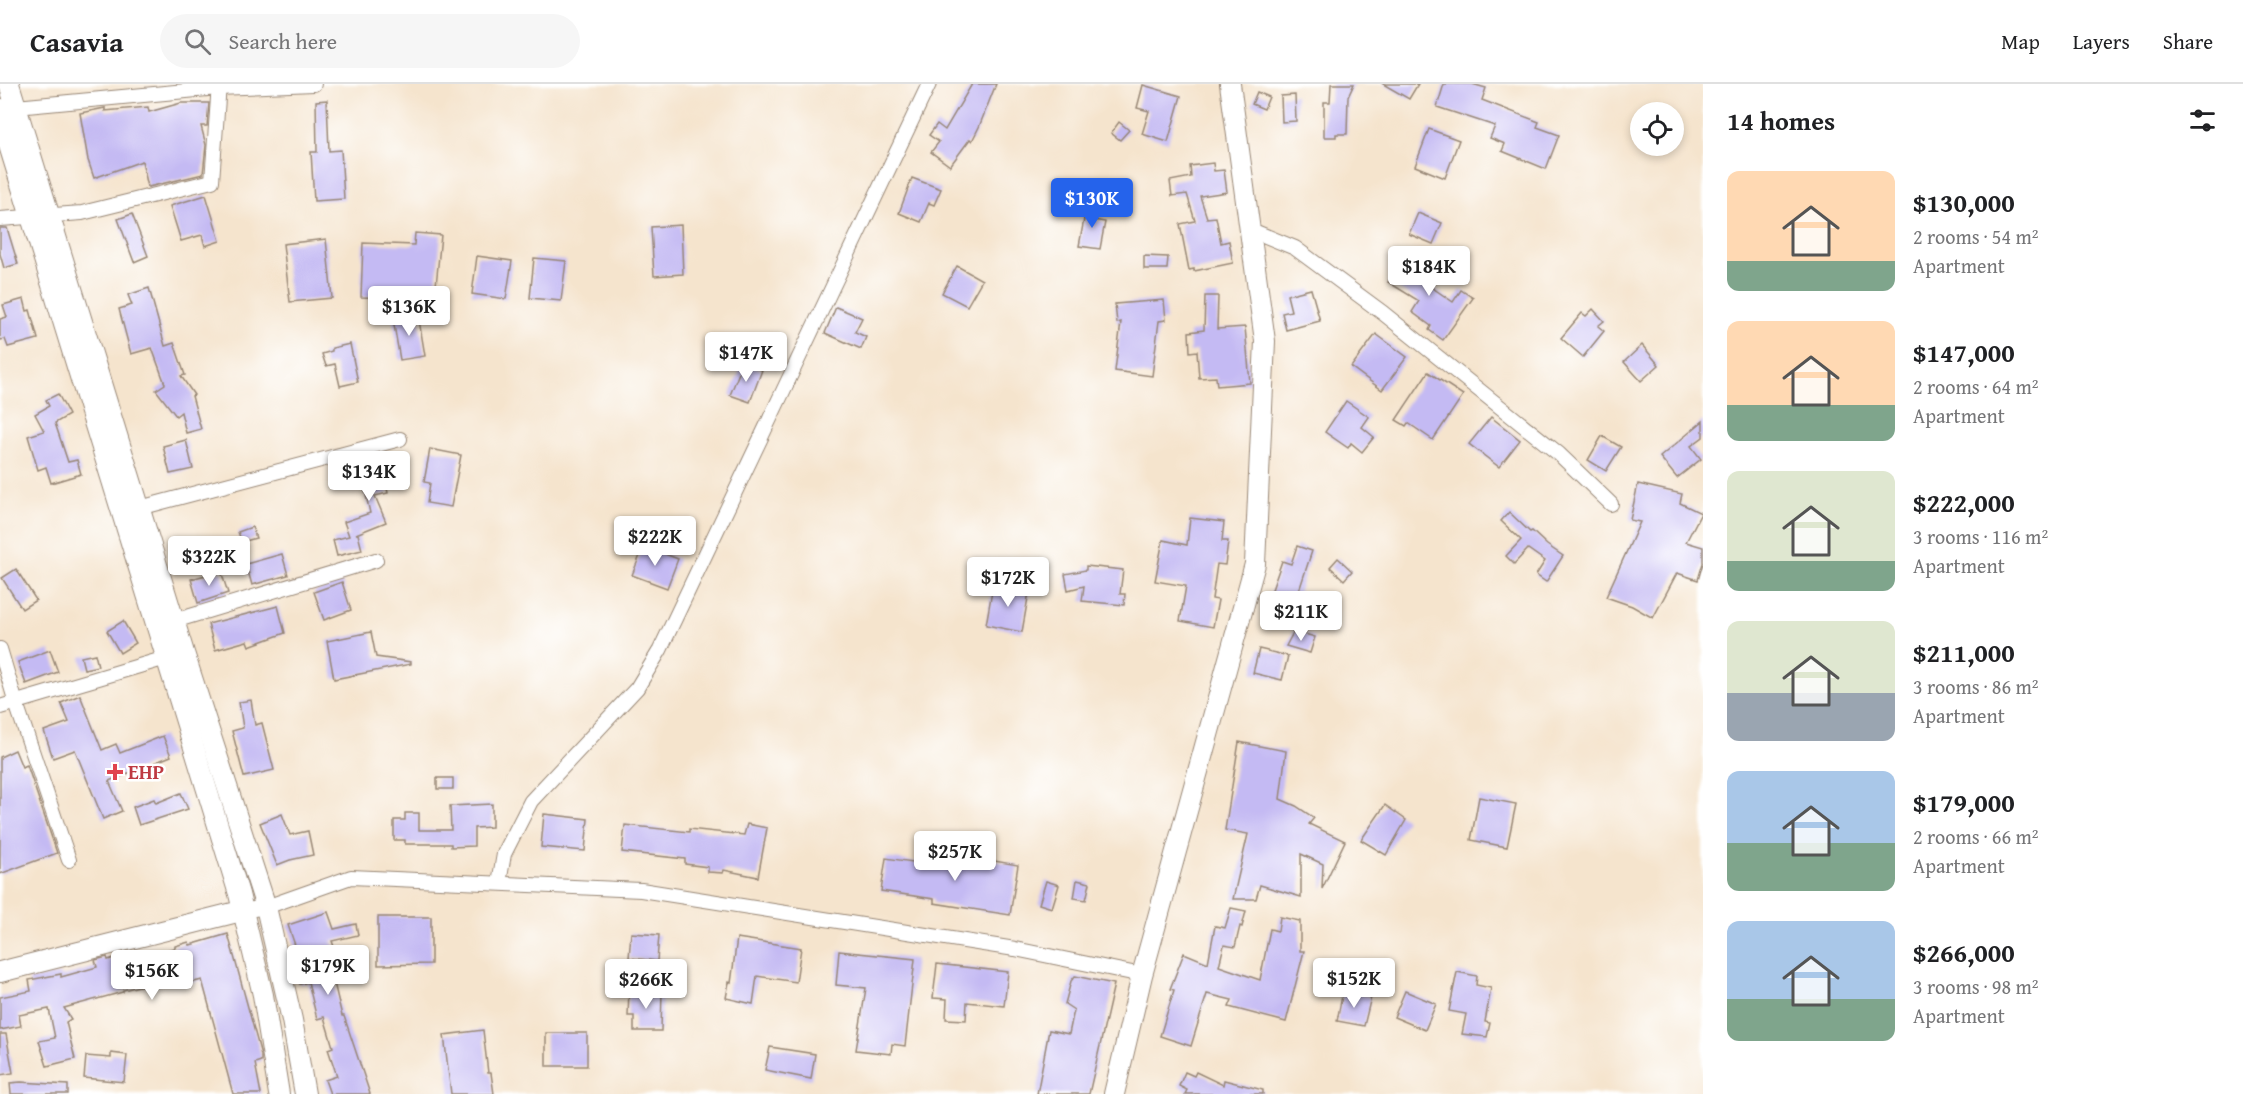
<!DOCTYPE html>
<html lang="en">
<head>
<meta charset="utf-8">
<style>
  :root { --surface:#fff; --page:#f6f6f6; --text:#202124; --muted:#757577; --line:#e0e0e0; --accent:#2563eb }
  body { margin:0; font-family:"Gentium Book Plus",serif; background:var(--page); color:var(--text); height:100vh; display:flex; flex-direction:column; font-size:22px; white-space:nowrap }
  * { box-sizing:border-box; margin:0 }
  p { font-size:20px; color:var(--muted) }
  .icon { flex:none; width:33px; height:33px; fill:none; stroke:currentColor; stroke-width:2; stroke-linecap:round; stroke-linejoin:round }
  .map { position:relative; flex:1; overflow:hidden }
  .details { display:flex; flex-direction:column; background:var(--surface); width:540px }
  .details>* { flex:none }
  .controls { position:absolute; left:1630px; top:18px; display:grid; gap:12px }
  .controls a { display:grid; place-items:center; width:54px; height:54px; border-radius:50%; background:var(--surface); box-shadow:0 3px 9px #0003; font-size:30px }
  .price { position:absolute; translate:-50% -51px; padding:0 14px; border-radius:6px; background:#fff; color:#222; font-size:20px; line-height:39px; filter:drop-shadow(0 2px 3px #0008) }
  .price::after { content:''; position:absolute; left:50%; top:36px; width:18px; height:14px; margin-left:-9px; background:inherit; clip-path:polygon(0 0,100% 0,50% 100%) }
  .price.current { background:var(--accent); color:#fff }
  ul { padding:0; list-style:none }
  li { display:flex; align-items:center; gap:18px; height:150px; padding:0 24px }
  li span { display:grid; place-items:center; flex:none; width:168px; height:120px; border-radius:12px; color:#555 }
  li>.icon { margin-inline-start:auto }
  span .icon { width:72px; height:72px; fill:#fffc; stroke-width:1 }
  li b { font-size:26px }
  h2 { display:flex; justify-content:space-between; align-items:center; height:72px; padding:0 24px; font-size:26px }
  header { display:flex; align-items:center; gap:36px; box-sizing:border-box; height:84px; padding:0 30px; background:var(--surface); border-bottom:2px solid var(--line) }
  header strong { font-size:28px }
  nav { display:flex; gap:33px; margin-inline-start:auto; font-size:21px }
  .search { width:420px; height:54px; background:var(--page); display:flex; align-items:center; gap:15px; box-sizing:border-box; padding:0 21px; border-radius:33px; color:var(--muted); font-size:22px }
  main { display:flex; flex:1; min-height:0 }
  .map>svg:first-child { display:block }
  .building { fill:#c4baf3 }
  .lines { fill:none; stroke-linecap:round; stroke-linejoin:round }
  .street-casing { stroke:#988776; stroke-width:16 }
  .secondary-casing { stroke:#988776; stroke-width:22 }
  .street { stroke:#fff; stroke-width:14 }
  .secondary { stroke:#fff; stroke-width:20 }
  .health-dot { fill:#e0444e; stroke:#fff; stroke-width:2 }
  .labels { text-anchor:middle; stroke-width:5; stroke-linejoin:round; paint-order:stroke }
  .health-label { font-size:20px; font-weight:bold; fill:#be3a42; stroke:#fff; text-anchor:start }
</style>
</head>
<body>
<header>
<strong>Casavia</strong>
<div class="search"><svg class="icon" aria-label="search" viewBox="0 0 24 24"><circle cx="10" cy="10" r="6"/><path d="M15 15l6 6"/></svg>Search here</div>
<nav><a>Map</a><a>Layers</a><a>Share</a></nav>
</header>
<main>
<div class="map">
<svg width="1703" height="1010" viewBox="0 0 1703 1010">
  <rect width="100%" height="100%" fill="#fff"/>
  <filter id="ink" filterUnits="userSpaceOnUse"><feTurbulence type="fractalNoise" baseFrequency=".0167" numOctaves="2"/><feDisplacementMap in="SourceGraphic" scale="12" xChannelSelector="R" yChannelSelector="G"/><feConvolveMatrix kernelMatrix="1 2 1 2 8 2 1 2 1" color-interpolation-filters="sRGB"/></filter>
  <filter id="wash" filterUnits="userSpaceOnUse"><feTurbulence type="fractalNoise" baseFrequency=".008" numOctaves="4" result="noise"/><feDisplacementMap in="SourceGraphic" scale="24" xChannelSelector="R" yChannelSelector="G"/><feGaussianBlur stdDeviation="1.35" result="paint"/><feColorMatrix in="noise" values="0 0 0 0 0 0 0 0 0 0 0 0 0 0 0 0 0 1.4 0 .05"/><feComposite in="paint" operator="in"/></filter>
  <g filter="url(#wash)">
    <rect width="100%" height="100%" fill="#f5e4cd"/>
    <g id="blocks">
      <!-- building -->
      <g class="building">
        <polygon points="972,0 996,0 979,43 972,57 970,55 950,82 931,68 939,58 929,51 937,40 945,46"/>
        <polygon points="1331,0 1354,0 1348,13 1347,50 1336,50 1336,53 1324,53 1324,18 1330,18"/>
        <polygon points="1383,0 1418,0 1409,15"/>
        <polygon points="1444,0 1472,0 1486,4 1482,16 1539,38 1537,43 1559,51 1546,85 1502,67 1505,60 1490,54 1495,42 1437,23"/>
        <polygon points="1143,1 1181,12 1168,58 1142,50 1149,27 1137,24"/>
        <polygon points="1257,8 1269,13 1264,25 1252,20"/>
        <polygon points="1295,11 1296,37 1282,38 1281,12"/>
        <polygon points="327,16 329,67 341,66 344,115 314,117 311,68 317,68 316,17"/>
        <polygon points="181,19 209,19 207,42 201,42 206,61 203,90 148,103 142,77 94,94 88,76 80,29 105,24 105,27 148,23 149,28"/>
        <polygon points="1119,38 1129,46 1120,56 1111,49"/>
        <polygon points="1429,45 1459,56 1445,94 1415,82"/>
        <polygon points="1213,79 1214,87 1224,86 1227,108 1200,112 1207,134 1216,133 1221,159 1229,157 1233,179 1194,187 1194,185 1189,186 1180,140 1195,137 1187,110 1172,112 1170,97 1191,93 1190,82"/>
        <polygon points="912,94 941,105 934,121 929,119 921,138 899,129"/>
        <polygon points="206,111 220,157 205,162 202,151 181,157 170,122"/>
        <polygon points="1087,119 1099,126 1093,136 1105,138 1100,165 1079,162"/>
        <polygon points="1418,129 1442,139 1433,160 1409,150"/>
        <polygon points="132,130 148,172 134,178 118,135"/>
        <polygon points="681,141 683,190 654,192 651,143"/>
        <polygon points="0,144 7,144 18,180 4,184 0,170"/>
        <polygon points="415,149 441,151 435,212 415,210 416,215 361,213 363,159 414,161"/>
        <polygon points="326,155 332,214 290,218 283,160"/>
        <polygon points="1404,170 1434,188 1427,200 1453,218 1461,206 1473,214 1443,256 1429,246 1431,242 1412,228 1419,217 1388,198"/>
        <polygon points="477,172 512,177 506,215 472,210"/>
        <polygon points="1144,172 1168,173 1167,185 1144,185"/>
        <polygon points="534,174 566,177 561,217 530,214"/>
        <polygon points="957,182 982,196 967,222 942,209"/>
        <polygon points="149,204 165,262 174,259 185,291 181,292 194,311 192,312 201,345 186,349 181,328 176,332 156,306 165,300 152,264 131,270 119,225 132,221 128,211"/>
        <polygon points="1311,205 1320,237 1286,246 1282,229 1291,227 1287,211"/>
        <polygon points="1205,212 1218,212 1217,245 1245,243 1250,299 1217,302 1216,293 1199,294 1197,267 1190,268 1189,248 1204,246"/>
        <polygon points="24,215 27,227 30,226 38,255 8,263 5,255 0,256 0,235 7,233 3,221"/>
        <polygon points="1164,216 1166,236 1159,237 1152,292 1115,287 1121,238 1117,239 1115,220"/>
        <polygon points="836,223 862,234 855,248 866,253 861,265 825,249"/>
        <polygon points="1593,225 1604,237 1598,242 1604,247 1583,273 1561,254 1582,229 1586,232"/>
        <polygon points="418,230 425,272 400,276 393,235"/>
        <polygon points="1376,250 1407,273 1382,306 1351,283"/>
        <polygon points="350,260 358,298 340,302 335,280 326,282 322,270 332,267 332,264"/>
        <polygon points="1642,261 1659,281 1641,297 1624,278"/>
        <polygon points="743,279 762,286 750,318 730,311"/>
        <polygon points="1428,288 1463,311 1433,356 1408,339 1406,342 1396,336"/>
        <polygon points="58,310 69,331 55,339 68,378 77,376 81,390 51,399 46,383 38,386 28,352 44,347 35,330 49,322 46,316"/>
        <polygon points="1346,317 1369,333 1362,343 1374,353 1362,368 1351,359 1348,364 1325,348"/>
        <polygon points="1491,333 1520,356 1499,383 1469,360"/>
        <polygon points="1703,337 1703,353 1691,362 1701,375 1677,394 1660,373"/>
        <polygon points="1602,352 1621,363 1606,387 1588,376"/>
        <polygon points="186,356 193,385 170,390 163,362"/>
        <polygon points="430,365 461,371 451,423 427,419 430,399 424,398"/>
        <polygon points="394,369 400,390 385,395 388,409 375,412 386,438 356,450 358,450 362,466 337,472 333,456 349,452 344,438 370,429 359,381"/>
        <polygon points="1638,400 1682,410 1680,419 1701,429 1686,458 1703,463 1703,479 1698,496 1677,489 1653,534 1632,522 1606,513 1640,438 1630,436"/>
        <polygon points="1509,428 1530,448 1532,447 1547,461 1563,472 1546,498 1536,491 1545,477 1528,465 1514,480 1506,472 1521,456 1501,437"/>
        <polygon points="1190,434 1224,438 1222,457 1228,457 1225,481 1217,480 1212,515 1218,516 1213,543 1180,537 1186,502 1155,497 1163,456 1187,461"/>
        <polygon points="252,443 256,454 242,458 238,448"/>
        <polygon points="644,462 678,475 667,504 632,491"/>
        <polygon points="1297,462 1312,467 1294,522 1305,526 1301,538 1275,530 1277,523 1267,520 1282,477 1291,480"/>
        <polygon points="282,470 288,491 252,501 246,480"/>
        <polygon points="1338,474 1352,487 1344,496 1330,483"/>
        <polygon points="1086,482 1123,486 1120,510 1125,510 1124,521 1082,517 1084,502 1068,506 1065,490 1086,486"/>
        <polygon points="16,485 36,516 22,525 2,494"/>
        <polygon points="221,487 228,509 198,519 191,495"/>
        <polygon points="342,498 351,526 324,536 314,508"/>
        <polygon points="993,501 1029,508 1022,548 986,541"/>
        <polygon points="278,522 285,549 249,562 247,557 215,566 208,540"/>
        <polygon points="123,537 136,559 120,569 107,547"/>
        <polygon points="1294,547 1315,553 1310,569 1286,562"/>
        <polygon points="371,548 376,573 411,578 411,580 334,595 327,557"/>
        <polygon points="1259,565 1288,572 1282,596 1253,589"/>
        <polygon points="50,566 58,588 26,600 18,578"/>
        <polygon points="95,570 98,582 84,585 81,573"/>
        <polygon points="80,611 102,666 116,660 120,669 163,652 171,672 109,697 122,727 103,735 75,666 53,674 44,647 69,638 61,619"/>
        <polygon points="251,616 255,641 262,639 274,686 244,693 232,647 243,644 239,618"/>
        <polygon points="1239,658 1286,667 1280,715 1296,722 1314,734 1309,740 1345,757 1322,805 1323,780 1301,770 1301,813 1260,801 1256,815 1233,815 1248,750 1225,746"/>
        <polygon points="15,666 22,683 27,681 57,769 0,790 0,673"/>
        <rect x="437" y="694" width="16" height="11"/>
        <polygon points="181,709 188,725 139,741 133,723 154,715 156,719"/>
        <polygon points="1479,713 1516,720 1507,763 1471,756"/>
        <polygon points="492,720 492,743 474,744 474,762 451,763 451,760 405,760 405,756 394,756 394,736 405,736 405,729 419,729 419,746 451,746 450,722"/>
        <polygon points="1385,721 1406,736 1386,771 1361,756"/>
        <polygon points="282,730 290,751 308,747 313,771 290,776 277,781 260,739"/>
        <polygon points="544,730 588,735 585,767 541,763"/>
        <polygon points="747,740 767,744 758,793 724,786 723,789 708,788 708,783 685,780 685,775 622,768 625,741 689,748 689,745 744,751"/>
        <polygon points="942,768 1018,781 1010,831 934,819 934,815 881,807 886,774 940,782"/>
        <polygon points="1077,796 1090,799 1086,816 1074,814"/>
        <polygon points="1046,797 1059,801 1052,824 1039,820"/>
        <polygon points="1231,824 1246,827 1242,843 1240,842 1235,863 1224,861 1219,882 1260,896 1270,845 1278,847 1280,833 1300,837 1300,867 1304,867 1286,938 1229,923 1232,916 1207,910 1191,962 1160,952 1174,906 1170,905 1184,869 1208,879 1215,842 1225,844"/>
        <polygon points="328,828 334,845 356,840 358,851 332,857 340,879 330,882 342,932 344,932 370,1010 330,1010 325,996 337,992 328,965 333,963 324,933 317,935 308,898 300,900 293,868 297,867 288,841"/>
        <polygon points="378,833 431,833 431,880 378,881"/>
        <polygon points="631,849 659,851 657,877 629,874"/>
        <polygon points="228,850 261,971 261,977 255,979 261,1010 233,1010 202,896 183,901 180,892 123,906 123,908 64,924 71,935 66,938 75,975 47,982 39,957 55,954 49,925 19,931 21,942 0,946 0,913 31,907 29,896 61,890 61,893 97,883 95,876 107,873 108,876 114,874 115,878 175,864 175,862 189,858 190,861"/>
        <polygon points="737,854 801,864 796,898 757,892 753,920 726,914 729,898 731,899"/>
        <polygon points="839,867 915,875 905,962 892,960 891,970 856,966 866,904 836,901"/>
        <polygon points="937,880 1008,888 1004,922 967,918 966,936 946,935 947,915 933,914"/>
        <polygon points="1457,888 1477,892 1476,901 1491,904 1485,938 1490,939 1487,953 1462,950 1466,930 1449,927"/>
        <polygon points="1075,892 1114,900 1089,1010 1037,1010 1049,946 1069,950 1074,926 1065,920 1071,897"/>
        <polygon points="629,906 662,906 661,947 634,947 634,932 628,932"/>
        <polygon points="1343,907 1371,913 1364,942 1337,937"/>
        <polygon points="1405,907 1436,920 1425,946 1394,933"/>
        <polygon points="483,946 488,989 491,989 494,1010 451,1010 444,951"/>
        <rect x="546" y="949" width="41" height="33"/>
        <polygon points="0,950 6,950 13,989 0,991"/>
        <polygon points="770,963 815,970 811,995 765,986"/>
        <polygon points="111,969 127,971 124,998 84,994 86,972 111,974"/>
        <polygon points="1185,988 1194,992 1196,988 1223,1001 1224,996 1263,1006 1263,1010 1185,1010 1187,1006 1179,1002"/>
        <polygon points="21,998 68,1001 68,1010 11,1010 10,999"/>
      </g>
    </g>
  </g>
  <g filter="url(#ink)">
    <use href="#blocks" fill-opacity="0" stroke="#988776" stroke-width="1.5"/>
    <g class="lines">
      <defs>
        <g id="street">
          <polyline points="0,22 16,23 218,4 314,0"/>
          <polyline points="0,135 82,129 212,97 219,0"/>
          <polyline points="1251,146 1295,164 1383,229 1559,370 1611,420"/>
          <polyline points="132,426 400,355"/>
          <polyline points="174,537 376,476"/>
          <polyline points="0,565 16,619 69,776"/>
          <polyline points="0,623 173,572"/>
          <polyline points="499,799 504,770 531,717 637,604 660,566 929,0"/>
          <polyline points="241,827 266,823 351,793 641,806 1015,865 1142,891"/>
        </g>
        <g id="secondary">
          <polyline points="9,0 184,569 266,823 292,936 305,1010"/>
          <polyline points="0,32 239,810 263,911 279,1010"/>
          <polyline points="0,888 241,827"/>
          <polyline points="1114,1010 1142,891 1255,480 1265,257 1230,0"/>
        </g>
      </defs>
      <!-- street casing -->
      <use href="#street" class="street-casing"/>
      <!-- secondary casing -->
      <use href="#secondary" class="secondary-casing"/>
      <!-- street -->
      <use href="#street" class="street"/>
      <!-- secondary -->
      <use href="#secondary" class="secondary"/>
    </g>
  </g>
  <!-- markers -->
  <path class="health-dot" d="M112 679h6v6h6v6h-6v6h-6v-6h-6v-6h6z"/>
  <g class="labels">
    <!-- health labels -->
    <g class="health-label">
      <text x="128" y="695">EHP</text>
    </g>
  </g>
</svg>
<div class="controls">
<a><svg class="icon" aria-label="locate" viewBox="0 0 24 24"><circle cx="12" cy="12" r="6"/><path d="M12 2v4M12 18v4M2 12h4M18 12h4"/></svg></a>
</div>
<b class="price current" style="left:1092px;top:145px">$130K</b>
<b class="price" style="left:1429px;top:213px">$184K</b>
<b class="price" style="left:409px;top:253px">$136K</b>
<b class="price" style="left:746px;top:299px">$147K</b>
<b class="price" style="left:369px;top:418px">$134K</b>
<b class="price" style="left:655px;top:483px">$222K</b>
<b class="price" style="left:209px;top:503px">$322K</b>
<b class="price" style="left:1008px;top:524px">$172K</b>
<b class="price" style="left:1301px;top:558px">$211K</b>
<b class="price" style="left:955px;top:798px">$257K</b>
<b class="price" style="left:328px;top:912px">$179K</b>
<b class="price" style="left:152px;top:917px">$156K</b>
<b class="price" style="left:1354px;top:925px">$152K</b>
<b class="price" style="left:646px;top:926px">$266K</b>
</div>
<section class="details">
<h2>14 homes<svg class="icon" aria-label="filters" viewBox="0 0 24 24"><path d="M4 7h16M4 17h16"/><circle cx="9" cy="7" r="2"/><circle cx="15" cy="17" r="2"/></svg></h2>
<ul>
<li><span style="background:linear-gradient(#ffd9b3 75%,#7fa58c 0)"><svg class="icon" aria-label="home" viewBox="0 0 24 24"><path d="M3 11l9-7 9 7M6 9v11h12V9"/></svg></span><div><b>$130,000</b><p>2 rooms · 54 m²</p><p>Apartment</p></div></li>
<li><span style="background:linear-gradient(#ffd9b3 70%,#7fa58c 0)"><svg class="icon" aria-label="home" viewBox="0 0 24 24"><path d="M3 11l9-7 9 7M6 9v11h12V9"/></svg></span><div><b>$147,000</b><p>2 rooms · 64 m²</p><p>Apartment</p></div></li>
<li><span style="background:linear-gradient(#dfe7d0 75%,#7fa58c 0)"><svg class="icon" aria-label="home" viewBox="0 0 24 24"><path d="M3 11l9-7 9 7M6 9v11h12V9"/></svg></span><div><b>$222,000</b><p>3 rooms · 116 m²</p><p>Apartment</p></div></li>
<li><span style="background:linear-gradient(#dfe7d0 60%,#9aa5b1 0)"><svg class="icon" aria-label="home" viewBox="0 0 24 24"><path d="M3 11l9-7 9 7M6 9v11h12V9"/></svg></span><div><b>$211,000</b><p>3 rooms · 86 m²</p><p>Apartment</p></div></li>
<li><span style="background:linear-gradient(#a9c7e8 60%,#7fa58c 0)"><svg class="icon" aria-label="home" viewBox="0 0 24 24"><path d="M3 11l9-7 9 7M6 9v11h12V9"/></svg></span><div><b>$179,000</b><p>2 rooms · 66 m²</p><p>Apartment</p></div></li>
<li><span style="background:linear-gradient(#a9c7e8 65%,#7fa58c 0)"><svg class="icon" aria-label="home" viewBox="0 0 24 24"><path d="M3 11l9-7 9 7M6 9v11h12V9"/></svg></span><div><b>$266,000</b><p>3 rooms · 98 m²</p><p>Apartment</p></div></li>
</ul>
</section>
</main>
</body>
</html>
